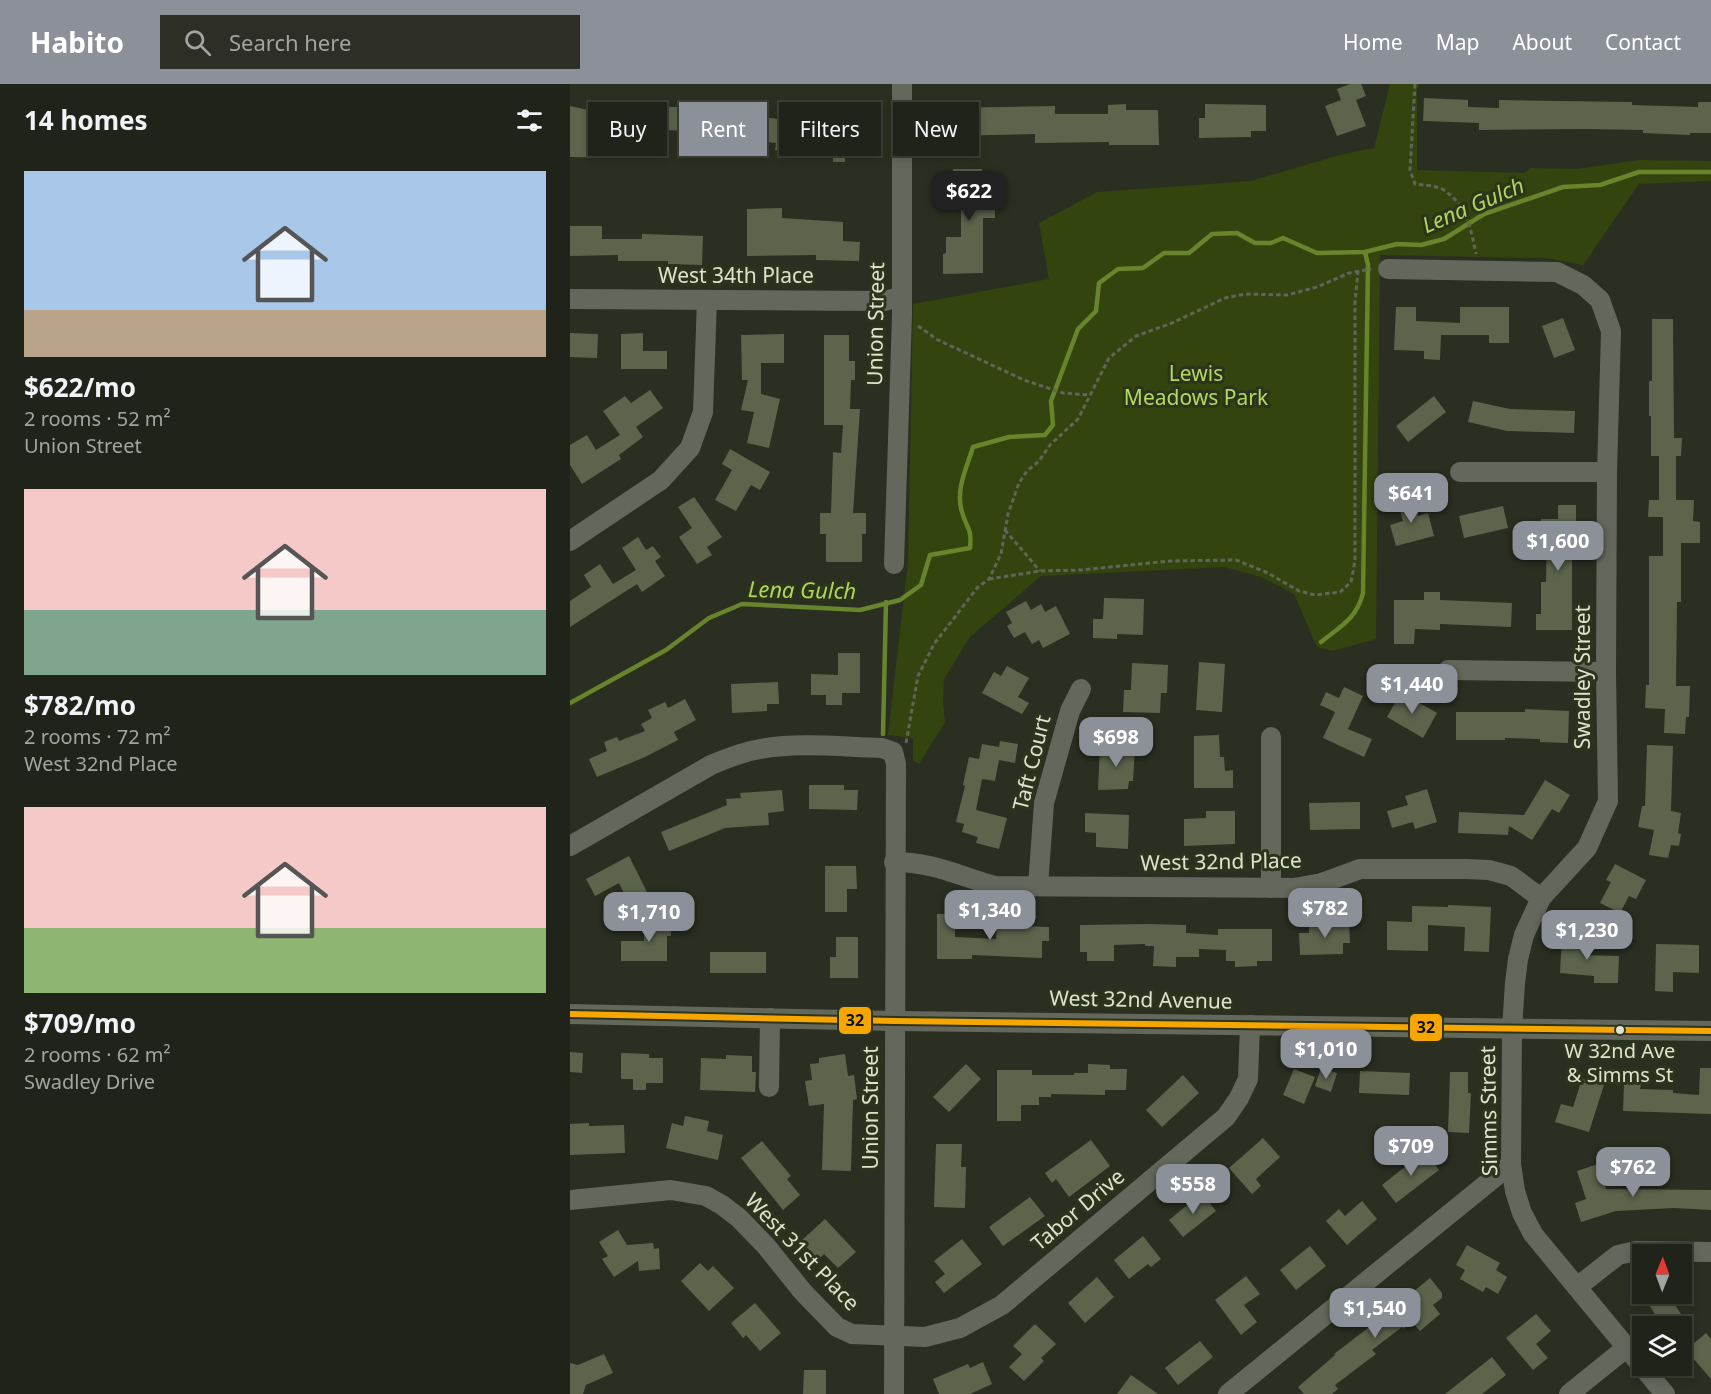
<!DOCTYPE html>
<html lang="en">
<head>
<meta charset="utf-8">
<style>
  :root { --surface:#202319; --page:#2d2f26; --text:#f1f3f6; --muted:#a2a4a2; --line:#3d4038; --accent:#8c9099 }
  body { margin:0; font-family:"Noto Sans",sans-serif; background:var(--page); color:var(--text); height:100vh; display:flex; flex-direction:column; font-size:22px; white-space:nowrap }
  * { box-sizing:border-box; margin:0 }
  p { font-size:20px; color:var(--muted) }
  .icon { flex:none; width:33px; height:33px; fill:none; stroke:currentColor; stroke-width:2; stroke-linecap:round; stroke-linejoin:round }
  .map { position:relative; flex:1; overflow:hidden }
  .details { display:flex; flex-direction:column; background:var(--surface); width:570px }
  .details>* { flex:none }
  .hud { position:absolute; left:18px; top:18px; width:570px; height:54px; display:flex; gap:12px }
  .needle { width:39px; rotate:1deg }
  .fabs { position:absolute; left:1062px; top:1160px; display:grid; gap:12px }
  .fabs a { display:grid; place-items:center; width:60px; height:60px; border-radius:0px; background:var(--surface); box-shadow:0 3px 9px #0003,0 0 0 2px var(--line); font-size:30px }
  .price { position:absolute; translate:-50% -51px; padding:0 14px; border-radius:12px; background:var(--accent); color:#fff; font-size:20px; line-height:39px; filter:drop-shadow(0 2px 3px #0008) }
  .price::after { content:''; position:absolute; left:50%; top:36px; width:18px; height:14px; margin-left:-9px; background:inherit; clip-path:polygon(0 0,100% 0,50% 100%) }
  .price.current { background:#222; color:#fff }
  ul { padding:0; list-style:none }
  li { display:grid; align-content:center; gap:12px; height:318px; padding:0 24px }
  li span { display:grid; place-items:center; height:186px; border-radius:0px; color:#555 }
  li>.icon { margin-inline-start:auto }
  span .icon { width:108px; height:108px; fill:#fffc; stroke-width:1 }
  li b { font-size:26px }
  h2 { display:flex; justify-content:space-between; align-items:center; height:72px; padding:0 24px; font-size:26px }
  .pill { padding:0 21px; border-radius:0px; background:var(--surface); box-shadow:0 3px 9px #0003,0 0 0 2px var(--line); font-size:21px; line-height:54px }
  .pill.current { background:var(--accent); color:#fff }
  header { display:flex; align-items:center; gap:36px; box-sizing:border-box; height:84px; padding:0 30px; background:var(--accent); color:#fff }
  header strong { font-size:28px }
  nav { display:flex; gap:33px; margin-inline-start:auto; font-size:21px }
  .search { width:420px; height:54px; background:var(--page); display:flex; align-items:center; gap:15px; box-sizing:border-box; padding:0 21px; border-radius:0px; color:var(--muted); font-size:22px }
  main { display:flex; flex:1; min-height:0 }
  .map>svg:first-child { display:block }
  .green { fill:#34440f }
  .lines { fill:none; stroke-linecap:round; stroke-linejoin:round }
  .stream { stroke:#68842c; stroke-width:4.5 }
  .building { fill:#5c644c }
  .path { stroke:#606559; stroke-width:3; stroke-dasharray:4.5 3; stroke-linecap:butt }
  .minor { stroke:#64685c; stroke-width:20 }
  .bus-1-casing { stroke:#2c351b; stroke-width:10 }
  .bus-1 { stroke:#f7a600; stroke-width:6 }
  .bus-dot { fill:#dde3d3; stroke:#2c351b; stroke-width:2 }
  .labels { text-anchor:middle; stroke-width:6; stroke-linejoin:round; paint-order:stroke }
  .bus-label { font-size:20px; fill:#dde3d3; stroke:#2c351b }
  .street-label { font-size:21px; fill:#dde3d3; stroke:#2c351b }
  .park-label { font-size:21px; fill:#b2da61; stroke:#2c351b }
  .water-label { font-size:22px; font-style:italic; fill:#aed65c; stroke:#2c351b }
  .line-badge { stroke:#2c351b; stroke-width:2 }
  .pale-badge-label { font-size:16px; text-anchor:middle; font-weight:bold; fill:#111 }
</style>
</head>
<body>
<header>
<strong>Habito</strong>
<div class="search"><svg class="icon" aria-label="search" viewBox="0 0 24 24"><circle cx="10" cy="10" r="6"/><path d="M15 15l6 6"/></svg>Search here</div>
<nav><a>Home</a><a>Map</a><a>About</a><a>Contact</a></nav>
</header>
<main>
<section class="details">
<h2>14 homes<svg class="icon" aria-label="filters" viewBox="0 0 24 24"><path d="M4 7h16M4 17h16"/><circle cx="9" cy="7" r="2"/><circle cx="15" cy="17" r="2"/></svg></h2>
<ul>
<li><span style="background:linear-gradient(#a9c7e8 75%,#b9a48a 0)"><svg class="icon" aria-label="home" viewBox="0 0 24 24"><path d="M3 11l9-7 9 7M6 9v11h12V9"/></svg></span><div><b>$622/mo</b><p>2 rooms · 52 m²</p><p>Union Street</p></div></li>
<li><span style="background:linear-gradient(#f6c9c9 65%,#7fa58c 0)"><svg class="icon" aria-label="home" viewBox="0 0 24 24"><path d="M3 11l9-7 9 7M6 9v11h12V9"/></svg></span><div><b>$782/mo</b><p>2 rooms · 72 m²</p><p>West 32nd Place</p></div></li>
<li><span style="background:linear-gradient(#f6c9c9 65%,#8fb573 0)"><svg class="icon" aria-label="home" viewBox="0 0 24 24"><path d="M3 11l9-7 9 7M6 9v11h12V9"/></svg></span><div><b>$709/mo</b><p>2 rooms · 62 m²</p><p>Swadley Drive</p></div></li>
</ul>
</section>
<div class="map">
<svg width="1141" height="1310" viewBox="0 0 1141 1310">
  <rect width="100%" height="100%" fill="#2a2f21"/>
  <!-- green -->
  <polygon class="green" points="820,0 850,0 847,5 847,86 955,89 961,84 1008,85 1068,76 1141,77 1141,97 1069,100 1013,181 976,174 810,171 806,555 763,567 747,563 724,510 691,493 655,483 471,492 400,553 374,595 373,619 375,638 349,680 343,676 343,654 318,651 338,478 343,220 479,195 469,139 527,108 681,97 770,71 804,64"/>
  <g class="lines">
    <!-- stream -->
    <g class="stream">
      <path d="M751 558C771 542 787 534 793 509L798 181 795 168"/>
      <path d="M0 619 96 566 139 534 172 520 290 526 330 516 351 501 360 471 400 464C402 443 397 446 392 428 385 406 397 383 403 363L439 353 475 351 483 341 481 317 508 245 526 227 529 199 548 185 573 184 594 169H619L642 150 667 149 685 159H701L713 154 747 169 795 168 827 160 851 161 874 155 914 130 993 103 1030 101 1069 88H1141"/>
      <polyline points="313,650 316,518"/>
    </g>
  </g>
  <!-- building -->
  <g class="building">
    <polygon points="780,0 791,0 796,12 786,16 796,42 767,52 755,22 771,16 767,5"/>
    <polygon points="854,14 898,16 898,23 929,24 929,16 1062,18 1062,21 1128,23 1128,18 1141,18 1141,49 1120,49 1120,51 1073,49 1073,46 1015,45 909,46 909,39 853,37"/>
    <polygon points="556,20 556,26 588,26 589,61 539,61 539,58 465,59 465,50 377,52 376,24 485,22 485,30 538,30 538,21"/>
    <polygon points="635,20 696,21 696,47 681,47 681,53 629,54 629,34 635,34"/>
    <polygon points="46,21 46,54 53,54 53,74 0,73 0,22 23,27 23,22"/>
    <polygon points="80,23 155,23 155,41 191,41 192,33 216,36 218,23 236,25 230,70 205,66 206,59 176,55 176,60 139,60 139,50 133,50 133,47 90,46 90,43 80,43"/>
    <polygon points="259,24 292,24 292,73 275,73 275,78 263,78 263,72 258,72"/>
    <polygon points="383,85 412,85 412,98 425,98 425,134 413,134 413,189 373,190 373,170 376,169 376,153 391,153 391,114 379,114 379,98 382,98"/>
    <polygon points="212,124 212,134 273,138 273,157 290,158 289,177 246,176 246,171 177,172 177,125"/>
    <polygon points="0,142 32,142 32,155 72,155 72,150 133,152 132,181 98,180 98,177 48,177 48,171 0,172"/>
    <polygon points="826,223 846,223 846,237 890,239 890,223 939,223 939,259 919,259 919,251 871,251 870,276 854,275 854,267 824,266"/>
    <polygon points="993,234 1005,266 984,274 972,242"/>
    <polygon points="1082,235 1103,235 1104,354 1112,354 1111,372 1106,372 1106,416 1124,416 1123,437 1130,438 1130,459 1111,459 1111,518 1107,518 1106,602 1120,602 1119,633 1116,633 1115,650 1094,649 1095,625 1075,624 1076,601 1079,601 1079,472 1093,472 1093,433 1078,433 1079,416 1089,416 1089,372 1081,372 1081,332 1079,332 1079,297 1082,297"/>
    <polygon points="0,249 28,250 27,274 0,273"/>
    <polygon points="73,249 73,267 97,267 97,285 51,285 51,250"/>
    <polygon points="214,250 214,279 191,279 191,310 210,315 199,364 177,359 184,328 171,326 178,296 172,296 171,251"/>
    <polygon points="254,251 279,251 279,277 285,277 285,296 281,296 280,325 290,325 283,429 296,429 296,450 292,450 292,478 256,478 256,450 250,450 250,429 261,429 263,368 271,369 273,341 254,341"/>
    <polygon points="80,306 93,324 66,343 73,353 49,371 51,375 12,400 0,381 0,361 17,351 26,366 50,351 33,327 55,312 61,319"/>
    <polygon points="864,312 876,328 838,358 826,342"/>
    <polygon points="903,317 940,325 1005,327 1004,349 937,347 898,338"/>
    <polygon points="160,365 200,388 190,406 181,401 166,427 145,416 162,386 152,380"/>
    <polygon points="843,411 848,432 858,429 864,452 826,462 820,441 833,437 827,416"/>
    <polygon points="124,413 152,453 137,463 142,471 127,480 109,453 122,444 108,423"/>
    <polygon points="988,421 1006,421 1006,439 1002,439 1002,546 966,546 966,530 971,530 971,498 976,498 977,457 970,457 971,435 988,435"/>
    <polygon points="933,422 938,444 894,454 889,432"/>
    <polygon points="68,453 76,466 83,462 91,473 85,477 95,492 72,508 67,500 0,543 0,517 21,503 14,491 30,480 43,500 66,486 52,464"/>
    <polygon points="854,508 870,508 870,516 942,519 941,543 870,540 870,546 845,545 844,560 824,560 824,516 854,516"/>
    <polygon points="534,514 574,515 573,551 547,550 547,555 523,554 523,535 533,535"/>
    <polygon points="456,517 461,526 471,520 475,528 486,522 500,550 473,564 469,556 462,560 455,548 444,554 437,542 442,539 436,528"/>
    <polygon points="268,569 290,569 290,609 272,609 272,621 256,621 256,611 241,611 241,590 268,591"/>
    <polygon points="629,578 655,580 652,628 626,626"/>
    <polygon points="562,579 598,581 597,609 591,609 590,629 553,628 554,606 561,606"/>
    <polygon points="437,582 459,594 448,613 459,619 452,630 412,609 424,588 431,592"/>
    <polygon points="208,598 209,620 197,620 197,627 162,629 161,600"/>
    <polygon points="774,603 793,612 778,645 802,655 794,673 753,654 765,628 750,621 756,608 769,614"/>
    <polygon points="831,608 867,629 853,654 817,633"/>
    <polygon points="115,615 126,636 104,648 108,656 75,673 27,693 19,675 37,667 34,658 47,653 49,657 75,647 71,640 82,634 78,626 95,618 98,624"/>
    <polygon points="955,625 999,627 998,659 970,658 970,655 935,654 935,656 886,656 886,628 955,628"/>
    <polygon points="649,651 650,673 654,673 655,687 663,686 663,704 624,704 624,652"/>
    <polygon points="430,657 448,660 445,679 429,676 425,697 412,695 406,726 437,734 429,765 406,759 408,753 392,748 394,740 386,738 395,702 393,701 399,673 409,675 412,660 429,663"/>
    <polygon points="1077,661 1103,662 1101,727 1111,729 1108,749 1111,750 1109,762 1101,761 1098,774 1079,771 1084,746 1068,743 1072,722 1075,722"/>
    <polygon points="530,662 565,663 563,697 559,697 558,705 528,706"/>
    <polygon points="975,696 1000,711 989,729 982,725 962,756 939,742 938,751 888,749 889,728 954,731"/>
    <polygon points="239,701 274,701 274,706 288,706 287,726 239,725"/>
    <polygon points="857,705 867,738 845,745 843,738 822,744 817,727 838,721 835,712"/>
    <polygon points="212,706 214,727 198,729 199,741 155,744 99,767 91,748 157,721 156,715 171,714 170,709"/>
    <polygon points="790,718 790,745 740,746 739,719"/>
    <polygon points="636,727 665,727 665,760 614,762 614,735 636,734"/>
    <polygon points="515,729 559,731 558,765 526,763 526,749 515,748"/>
    <polygon points="59,772 77,808 58,818 49,799 25,812 16,795"/>
    <polygon points="1045,780 1076,796 1066,815 1059,812 1050,829 1030,819 1041,798 1036,796"/>
    <polygon points="255,782 286,782 287,805 277,805 277,828 255,828"/>
    <polygon points="878,821 921,823 919,868 894,867 895,843 858,841 858,867 817,866 817,837 842,838 842,822 878,823"/>
    <polygon points="367,830 385,830 385,853 426,855 427,841 479,843 479,857 472,857 472,874 402,871 402,875 367,875"/>
    <polygon points="74,835 101,835 101,852 97,852 97,877 51,877 51,857 74,857"/>
    <polygon points="779,838 780,859 773,859 773,870 730,871 729,849 739,849 739,840"/>
    <polygon points="576,840 616,841 616,849 648,851 648,845 702,845 702,877 687,877 687,882 665,883 665,877 656,877 656,866 629,865 629,873 606,873 606,883 583,882 584,862 575,862 575,860 544,861 544,877 517,877 517,868 510,868 510,841"/>
    <polygon points="992,850 1014,851 1013,871 1049,872 1048,899 1024,899 1024,892 990,889"/>
    <polygon points="266,853 288,853 288,894 260,894 260,873 266,873"/>
    <polygon points="1086,860 1129,861 1129,889 1103,888 1103,908 1085,907"/>
    <rect x="140" y="868" width="56" height="21"/>
    <polygon points="0,968 13,969 12,989 0,988"/>
    <polygon points="51,969 79,970 79,974 93,974 93,999 76,999 76,1006 63,1006 63,995 51,995"/>
    <polygon points="275,970 278,992 284,991 287,1015 283,1016 281,1087 252,1086 254,1020 239,1022 235,997 242,996 240,980 249,979 249,974"/>
    <polygon points="156,971 182,972 182,988 186,988 185,1008 130,1006 131,974 156,975"/>
    <polygon points="396,980 411,995 379,1028 363,1013"/>
    <polygon points="518,980 540,981 540,985 557,985 556,1006 535,1006 535,1011 481,1010 481,1013 469,1013 469,1021 451,1021 451,1037 427,1037 427,986 462,986 462,991 504,991 504,989 518,989"/>
    <polygon points="751,984 767,989 761,1008 745,1002"/>
    <polygon points="1130,984 1141,984 1141,1030 1053,1027 1054,999 1071,1000 1070,1005 1103,1006 1103,1009 1129,1011"/>
    <polygon points="724,985 745,993 734,1020 713,1011"/>
    <polygon points="790,987 840,989 839,1011 789,1009"/>
    <polygon points="880,988 898,988 898,1009 901,1009 899,1049 878,1048"/>
    <polygon points="613,991 629,1009 592,1043 576,1026"/>
    <polygon points="1012,995 1034,1001 1019,1048 985,1038 991,1020 1003,1023"/>
    <polygon points="115,1032 139,1037 137,1047 153,1051 148,1076 96,1064 102,1039 113,1042"/>
    <polygon points="19,1039 19,1042 54,1041 55,1069 0,1071 0,1040"/>
    <polygon points="693,1054 710,1073 686,1095 691,1102 682,1110 659,1084"/>
    <polygon points="521,1056 540,1082 499,1113 486,1095 482,1099 475,1089"/>
    <polygon points="192,1057 221,1092 217,1095 230,1111 213,1126 171,1074"/>
    <polygon points="366,1060 392,1060 391,1083 396,1083 395,1124 364,1123"/>
    <polygon points="855,1067 869,1086 826,1119 812,1101"/>
    <polygon points="1028,1080 1036,1105 1141,1106 1141,1126 1104,1124 1046,1127 1011,1138 1005,1119 1016,1115 1007,1087"/>
    <polygon points="632,1109 646,1127 613,1153 599,1136"/>
    <polygon points="460,1113 475,1132 433,1162 419,1143"/>
    <polygon points="792,1117 807,1135 777,1161 756,1137 769,1125 775,1132"/>
    <polygon points="255,1135 286,1168 268,1184 254,1170 248,1176 231,1157"/>
    <polygon points="48,1146 57,1161 83,1159 84,1165 89,1164 90,1185 69,1187 68,1177 44,1193 32,1175 38,1172 29,1158"/>
    <polygon points="573,1152 591,1175 581,1183 578,1180 559,1195 544,1176"/>
    <polygon points="392,1155 412,1180 374,1209 365,1198 375,1190 364,1177"/>
    <polygon points="897,1161 930,1179 926,1186 937,1193 928,1210 916,1203 913,1208 890,1195 895,1186 886,1181"/>
    <polygon points="740,1162 756,1182 726,1206 710,1186"/>
    <polygon points="130,1179 138,1187 143,1182 164,1204 139,1227 111,1197"/>
    <polygon points="676,1192 690,1210 674,1221 687,1238 671,1251 645,1216"/>
    <polygon points="527,1193 544,1213 515,1239 498,1219"/>
    <polygon points="860,1194 872,1209 872,1214 863,1221 870,1230 850,1247 842,1238 833,1245 832,1243 802,1266 806,1270 765,1301 768,1305 762,1310 734,1310 728,1303 765,1271 764,1270 819,1228"/>
    <polygon points="1071,1209 1097,1209 1115,1236 1106,1242 1093,1242"/>
    <polygon points="185,1219 211,1249 190,1267 176,1251 173,1254 161,1239"/>
    <polygon points="966,1230 981,1247 966,1260 978,1274 963,1286 936,1254"/>
    <polygon points="465,1240 486,1260 471,1274 474,1277 454,1297 439,1283 452,1270 443,1262"/>
    <polygon points="1136,1249 1141,1255 1141,1295 1116,1266"/>
    <polygon points="630,1257 643,1273 608,1301 595,1284"/>
    <polygon points="34,1270 43,1289 16,1301 13,1310 0,1310 0,1279 8,1281"/>
    <polygon points="922,1273 936,1291 912,1310 875,1310"/>
    <polygon points="413,1278 422,1300 400,1310 369,1310 363,1295 398,1280 400,1284"/>
    <polygon points="234,1286 256,1286 256,1310 233,1310"/>
    <polygon points="561,1291 588,1310 547,1310"/>
  </g>
  <g class="lines">
    <!-- path -->
    <g class="path">
      <path d="M845 0 840 86 845 100C854 101 867 102 874 106 897 122 901 145 906 170"/>
      <polyline points="348,242 368,256 454,296 493,309 520,311"/>
      <polyline points="435,446 470,487"/>
      <polyline points="419,495 470,487 511,486 600,477 666,476 698,489 729,507 745,511 770,508 781,498 785,477 785,218 788,187"/>
      <polyline points="336,659 348,592 364,560 408,503 419,495 431,470 438,430 449,399 457,387 469,377 480,361 508,335 539,274 566,252 602,239 655,214 675,210 717,211 747,203 779,189 801,185"/>
    </g>
    <!-- minor -->
    <g class="minor">
      <polyline points="818,185 987,188 1013,201 1030,216 1041,247 1037,388 1036,588 1038,717 1017,764 971,814 954,851 948,875 945,899 942,945 941,1080 945,1107 952,1129 963,1150 1095,1310"/>
      <polyline points="0,215 315,217 332,212"/>
      <polyline points="890,388 1037,388"/>
      <polyline points="0,457 91,396 120,364 133,328 137,216"/>
      <polyline points="324,480 332,231 332,0"/>
      <polyline points="878,586 1036,588"/>
      <path d="M0 762 141 681C157 674 173 668 190 665 230 658 272 663 312 664L323 668 326 680 324 1310"/>
      <path d="M324 778C363 778 389 792 425 802L724 804 752 799 790 785H896L919 786 941 792 971 814"/>
      <polyline points="468,802 474,719 500,627 511,605"/>
      <polyline points="701,804 701,653"/>
      <polyline points="0,930 325,937 1141,947"/>
      <polyline points="199,1003 200,934"/>
      <polyline points="0,1116 101,1106 136,1112 152,1121 169,1134 196,1162 233,1208 267,1243 282,1250 355,1253 390,1244 432,1221 656,1033 669,1014 678,995 680,941"/>
      <polyline points="1007,1203 1048,1171 1066,1167 1141,1168"/>
      <polyline points="658,1310 941,1080"/>
      <polyline points="999,1310 1056,1264"/>
    </g>
    <defs>
      <polyline id="bus-1" points="0,930 325,937 1141,947"/>
    </defs>
    <!-- bus-1 casing -->
    <use href="#bus-1" class="bus-1-casing"/>
    <!-- bus-1 -->
    <use href="#bus-1" class="bus-1"/>
  </g>
  <!-- markers -->
  <circle class="bus-dot" cx="1050" cy="946" r="5"/>
  <g class="labels">
    <!-- bus labels -->
    <g class="bus-label">
      <text x="1050" y="974">W 32nd Ave<tspan x="1050" dy="24">&amp; Simms St</tspan></text>
    </g>
    <!-- street labels -->
    <g class="street-label">
      <text x="166" y="199">West 34th Place</text>
      <text transform="translate(306 240) rotate(-89)" y="7">Union Street</text>
      <text transform="translate(1013 593) rotate(-90)" y="7">Swadley Street</text>
      <text transform="translate(462 679) rotate(-76)" y="7">Taft Court</text>
      <text transform="translate(651 778) rotate(-1)" y="7">West 32nd Place</text>
      <text transform="translate(571 916) rotate(1)" y="7">West 32nd Avenue</text>
      <text transform="translate(301 1024) rotate(-90)" y="7">Union Street</text>
      <text transform="translate(919 1027) rotate(-91)" y="7">Simms Street</text>
      <text transform="translate(508 1126) rotate(-40)" y="7">Tabor Drive</text>
      <text transform="translate(232 1168) rotate(46)" y="7">West 31st Place</text>
    </g>
    <!-- park labels -->
    <g class="park-label">
      <text x="626" y="297">Lewis<tspan x="626" dy="24">Meadows Park</tspan></text>
    </g>
    <!-- water labels -->
    <g class="water-label">
      <text transform="translate(903 121) rotate(-23)" y="8">Lena Gulch</text>
      <text transform="translate(232 506) rotate(1)" y="8">Lena Gulch</text>
    </g>
  </g>
  <g class="line-badge">
    <rect x="268" y="922" width="34" height="29" rx="6" fill="#f7a600"/>
    <rect x="839" y="929" width="34" height="29" rx="6" fill="#f7a600"/>
  </g>
  <g class="pale-badge-label">
    <text x="285" y="942">32</text>
    <text x="856" y="949">32</text>
  </g>
</svg>
<div class="fabs">
<a><svg class="needle" viewBox="-14 -14 28 28"><path d="M0-13l5 13h-10z" fill="#e53935"/><path d="M0 13l5-13h-10z" fill="#a2a4a2"/></svg></a>
<a><svg class="icon" aria-label="layers" viewBox="0 0 24 24"><path d="M12 4l9 5-9 5-9-5zM3 14l9 5 9-5"/></svg></a>
</div>
<b class="price current" style="left:399px;top:138px">$622</b>
<b class="price" style="left:841px;top:440px">$641</b>
<b class="price" style="left:988px;top:488px">$1,600</b>
<b class="price" style="left:842px;top:631px">$1,440</b>
<b class="price" style="left:546px;top:684px">$698</b>
<b class="price" style="left:755px;top:855px">$782</b>
<b class="price" style="left:420px;top:857px">$1,340</b>
<b class="price" style="left:79px;top:859px">$1,710</b>
<b class="price" style="left:1017px;top:877px">$1,230</b>
<b class="price" style="left:756px;top:996px">$1,010</b>
<b class="price" style="left:841px;top:1093px">$709</b>
<b class="price" style="left:1063px;top:1114px">$762</b>
<b class="price" style="left:623px;top:1131px">$558</b>
<b class="price" style="left:805px;top:1255px">$1,540</b>
<div class="hud">
<a class="pill">Buy</a>
<a class="pill current">Rent</a>
<a class="pill">Filters</a>
<a class="pill">New</a>
</div>
</div>
</main>
</body>
</html>
